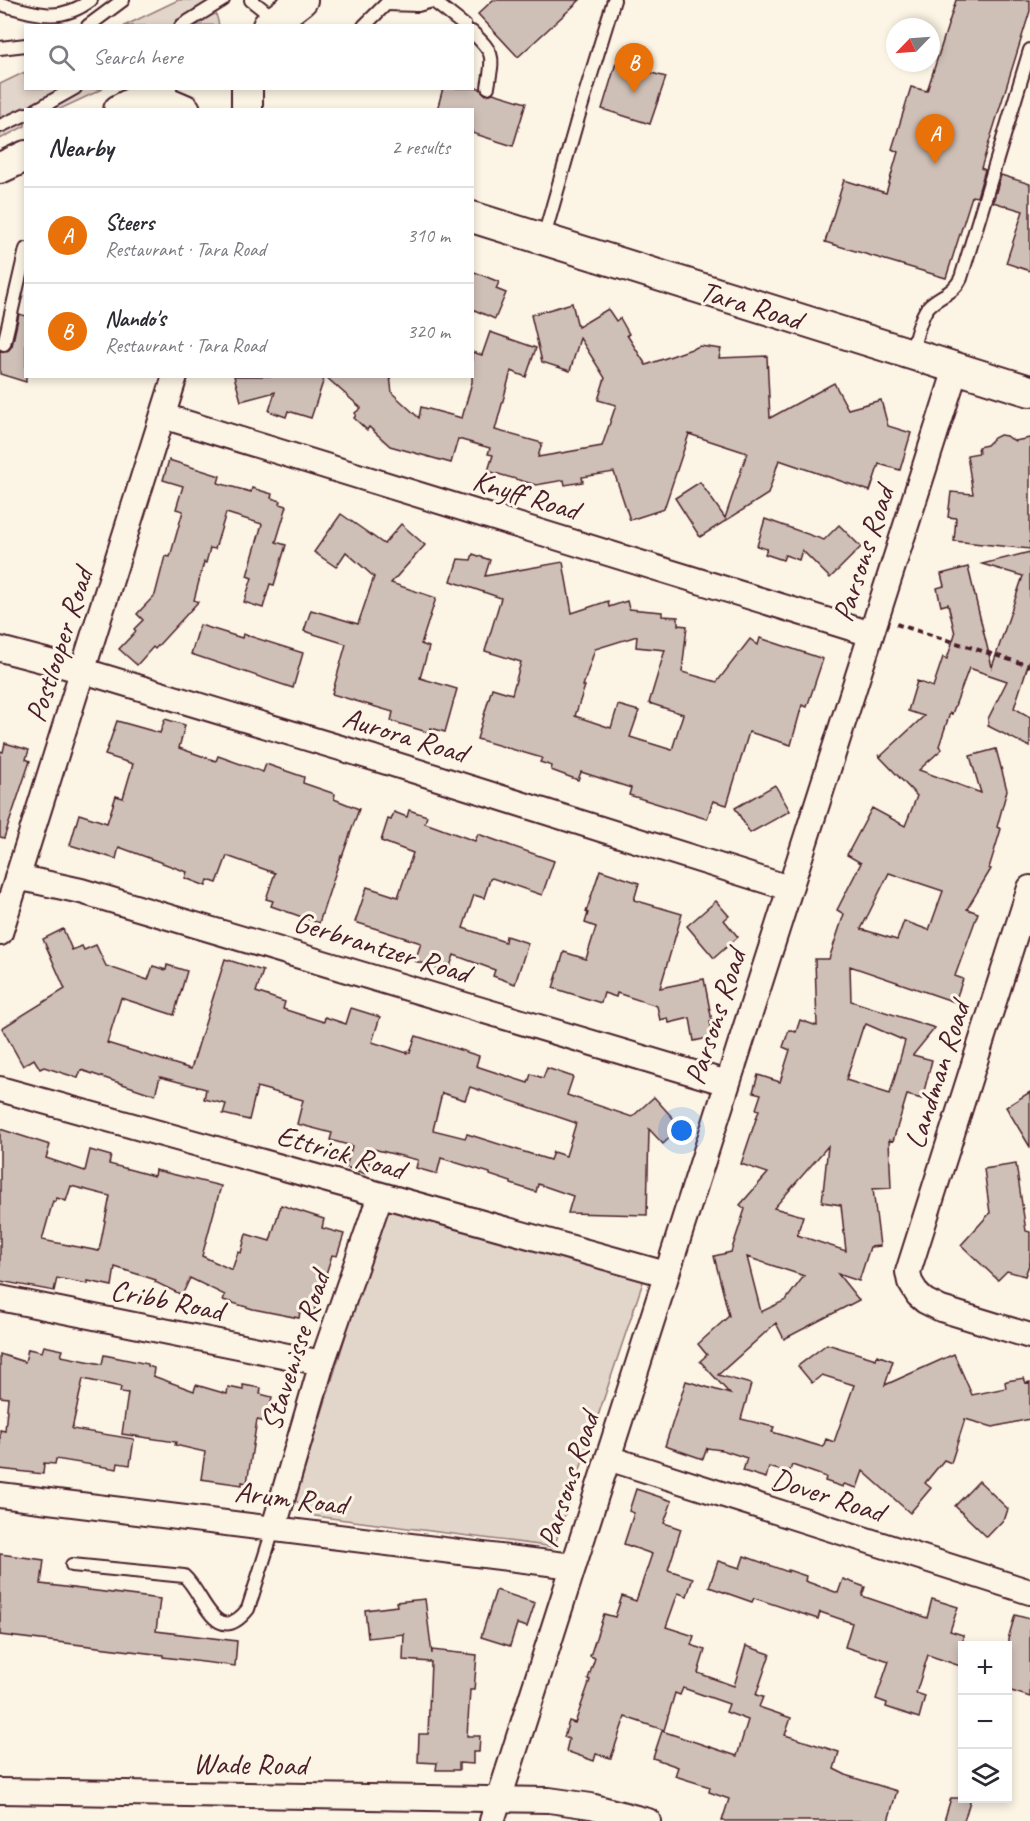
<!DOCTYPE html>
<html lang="en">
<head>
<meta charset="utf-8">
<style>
  :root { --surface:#fff; --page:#f2f2f3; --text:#2b2b33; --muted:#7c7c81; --line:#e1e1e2; --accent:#1f6fb2 }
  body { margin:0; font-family:Caveat,sans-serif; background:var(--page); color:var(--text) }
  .controls { position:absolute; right:18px; bottom:18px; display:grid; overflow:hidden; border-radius:0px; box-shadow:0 3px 9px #0003 }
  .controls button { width:54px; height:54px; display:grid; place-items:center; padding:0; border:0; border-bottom:2px solid var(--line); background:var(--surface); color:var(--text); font:30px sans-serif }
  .compass { position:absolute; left:886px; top:18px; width:54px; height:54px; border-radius:50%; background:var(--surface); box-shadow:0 3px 9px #0003; rotate:245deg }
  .you { position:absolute; left:682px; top:1131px; width:21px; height:21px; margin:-15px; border:4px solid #fff; border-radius:50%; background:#1a73e8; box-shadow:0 0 0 9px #1a73e833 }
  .badge { display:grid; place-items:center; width:39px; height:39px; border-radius:50%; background:var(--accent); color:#fff; font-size:20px; font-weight:700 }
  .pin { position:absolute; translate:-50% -50px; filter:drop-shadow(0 2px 3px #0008) }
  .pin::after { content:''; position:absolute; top:32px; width:21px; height:18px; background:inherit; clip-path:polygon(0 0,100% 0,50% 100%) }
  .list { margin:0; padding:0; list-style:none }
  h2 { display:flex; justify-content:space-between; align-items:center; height:78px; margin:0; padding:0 24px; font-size:26px }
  h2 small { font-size:20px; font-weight:400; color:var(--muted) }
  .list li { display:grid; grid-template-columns:39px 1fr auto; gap:18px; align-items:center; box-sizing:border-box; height:96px; padding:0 24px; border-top:2px solid var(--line) }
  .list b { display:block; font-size:22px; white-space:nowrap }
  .list p { margin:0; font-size:20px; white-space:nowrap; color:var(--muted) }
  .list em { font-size:20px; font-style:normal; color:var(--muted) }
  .icon { flex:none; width:33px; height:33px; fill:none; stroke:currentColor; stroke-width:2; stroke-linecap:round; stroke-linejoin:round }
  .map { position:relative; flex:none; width:1030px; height:1821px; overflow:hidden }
  .search { position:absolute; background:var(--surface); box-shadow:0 3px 9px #0003; left:24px; top:24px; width:450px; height:66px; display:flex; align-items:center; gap:15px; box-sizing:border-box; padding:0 21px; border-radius:0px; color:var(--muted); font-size:22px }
  .panel { position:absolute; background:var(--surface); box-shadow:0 3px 9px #0003; left:24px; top:108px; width:450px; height:270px; border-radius:0px }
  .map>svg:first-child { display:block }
  .green { fill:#e2d5ca; stroke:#967a7a; stroke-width:1.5 }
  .building { fill:#cfc0b7; stroke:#4a1f2b; stroke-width:1.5; fill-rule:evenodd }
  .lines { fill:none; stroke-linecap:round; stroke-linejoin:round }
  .service-casing { stroke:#4a1f2b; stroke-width:16 }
  .minor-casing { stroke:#4a1f2b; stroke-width:28 }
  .tertiary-casing { stroke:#4a1f2b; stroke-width:34 }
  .path { stroke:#4a1f2b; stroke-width:4; stroke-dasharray:6 4.5; stroke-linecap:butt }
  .service { stroke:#fcf5e5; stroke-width:12 }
  .minor { stroke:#fcf5e5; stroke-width:24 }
  .tertiary { stroke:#fcf5e5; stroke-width:30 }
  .labels { text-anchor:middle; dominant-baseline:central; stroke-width:6; stroke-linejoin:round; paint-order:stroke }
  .street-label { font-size:30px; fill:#4a1f2b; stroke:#fcf5e5 }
</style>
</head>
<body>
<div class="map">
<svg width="1030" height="1821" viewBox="0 0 1030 1821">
  <rect width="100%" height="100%" fill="#fcf5e5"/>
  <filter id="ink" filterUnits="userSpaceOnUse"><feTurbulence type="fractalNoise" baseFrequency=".0167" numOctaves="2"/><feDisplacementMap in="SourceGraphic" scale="12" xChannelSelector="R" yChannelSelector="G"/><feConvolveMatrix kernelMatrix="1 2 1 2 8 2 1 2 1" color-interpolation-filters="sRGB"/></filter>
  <g filter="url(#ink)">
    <g class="green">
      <polygon points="178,0 206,0 215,10 219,25 124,26"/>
      <polygon points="25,72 26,88 103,89 60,109 26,110 25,126 0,139 0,84"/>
      <polygon points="389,1208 644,1279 554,1547 315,1516 295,1500 383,1214"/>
    </g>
    <g class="building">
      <polygon points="493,0 580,0 518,57 478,14"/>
      <polygon points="956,0 1030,0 1030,11 981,168 985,170 977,197 972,196 946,278 825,242 844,180 886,193 898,152 892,149 911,87 927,91"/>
      <polygon points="616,63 666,77 650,124 602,109"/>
      <polygon points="443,88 479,88 486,95 493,93 526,103 513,146 472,133 472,110 437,110"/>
      <polygon points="1001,175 1030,184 1030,271 1006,263 1023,211 993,202"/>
      <polygon points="472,271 499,282 496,289 506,293 495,319 472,309"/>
      <polygon points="572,303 578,327 608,309 616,321 620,318 629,334 627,335 646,365 700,346 721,349 719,358 767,356 770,418 834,383 848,409 881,400 888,426 911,433 900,470 879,464 870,491 779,460 768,494 700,537 675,498 700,482 725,518 747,453 689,434 664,509 630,520 614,472 582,477 583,482 565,485 564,480 536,485 488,471 493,455 488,454 490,448 458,439 451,463 390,446 369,427 367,430 354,418 356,415 355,413 361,408 325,376 390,376 392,393 419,418 421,407 462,418 472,382 472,352 482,355 490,332 536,348 526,377 511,371 495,430 542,443 538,457 602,446 616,405 598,400 605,378 580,338 570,371 542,362 531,315"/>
      <polygon points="19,314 26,316 26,382 0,374 0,351 7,352 12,346"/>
      <polygon points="234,376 325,376 311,418 288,411 286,417 269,411 275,392 241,401"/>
      <polygon points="1000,435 1006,436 1015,441 1030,438 1030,549 954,541 956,518 948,517 951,492 973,494 967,455 979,453 978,447 987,445 994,438"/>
      <polygon points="169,460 220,476 218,483 251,492 252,488 272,494 271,498 281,501 280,504 287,506 276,542 286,545 274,585 270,584 263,608 244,602 252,578 247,576 262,524 226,513 215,549 210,548 206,563 204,562 194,600 198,602 155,649 153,647 137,665 119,649 136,631 134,629 143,620 137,614 155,595 165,556 170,557 183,511 176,509 183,486 163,480"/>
      <polygon points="341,514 384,544 401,524 425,545 391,583 436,598 421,644 429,647 420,678 457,689 445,732 431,728 430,733 391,721 393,712 332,694 346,644 304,631 311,610 358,624 374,577 346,552 336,567 314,552"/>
      <polygon points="765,519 824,540 839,525 861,547 830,578 802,550 799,560 785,555 783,560 765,554 767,549 757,546"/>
      <path d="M1030,552V659L1014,708L1030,717V747L988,726V719L1007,681L969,668L952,714L950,713L939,746L942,749L919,770L981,793L970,756L996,749L1007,790L997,827L1001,829L989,868L991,869L967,909L978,913L955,976L963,979L955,1002L850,966L851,1001L935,1028L913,1055L932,1060L922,1099L907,1095L893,1141L889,1140L891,1188L873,1189L880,1246L870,1247L859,1281L838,1274L859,1300L784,1339L776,1323L718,1375L751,1384L741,1419L774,1427L772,1432L823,1447L826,1439L834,1442L854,1385L822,1375L812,1383L798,1366L827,1344L876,1359L877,1355L893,1361L885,1385L954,1354L972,1395L1006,1388L1005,1382L1007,1381L1024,1378L1026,1383L1030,1382V1419L993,1427L965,1419L951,1463L944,1460L925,1483L931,1488L910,1513L863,1471L857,1488L844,1484L843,1487L825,1481L826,1477L792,1465L789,1473L769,1467L766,1478L743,1471L747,1458L722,1450L707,1448L703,1459L665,1446L686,1381L730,1394L700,1361L707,1355L698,1344L729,1316L714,1256L731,1252L745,1209L740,1205L768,1173L741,1164L759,1110L756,1109L761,1094L753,1092L758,1075L780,1082L790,1050L783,1047L789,1030L796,1032L800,1020L817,1026L815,959H829L844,914L837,910L861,863L847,855L872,808L905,826L917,796L878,755L881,756L924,716L908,711L917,681L933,687L943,657L947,659L955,634L948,604L941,606L937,588L944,586L941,574L968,567L992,667L1023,576L982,564ZM889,873L943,891L929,930L904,921L897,940L861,929ZM866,1024L905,1041L890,1094L846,1080L863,1027L864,1028ZM828,1146L822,1202L841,1205L846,1251L797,1235L803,1216L774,1208ZM747,1257L804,1276L786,1300L761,1312Z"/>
      <path d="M473,554L490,560L485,576L563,562L572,613L608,601L609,607L627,601L629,609L662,612V616L678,617V625L687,626L682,672L717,682L750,639L758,645L760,638L823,659L807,707L802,705L791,745L749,732L727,805L713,801L707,819L629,795L631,788L581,772L578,780L551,770L552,766L540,762L542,758L477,739L492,688L512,694L521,662L485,651L501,598L451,581L458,559L471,560ZM637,636L636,647L665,650L649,703L683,714L672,750L630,737L639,711L618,705L611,728L575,716L585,686H583L595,649Z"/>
      <polygon points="200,625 242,638 243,634 303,653 293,688 191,654"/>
      <polygon points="165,719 185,725 179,748 216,761 218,756 263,772 266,764 304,777 303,783 335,794 334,799 359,809 342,857 341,856 319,923 271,906 273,901 266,899 275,873 227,856 217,883 208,880 206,886 185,878 187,872 119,847 116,859 70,845 79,814 107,823 116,796 123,798 133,764 105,755 117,721 160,733"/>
      <polygon points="5,743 29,750 26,759 30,761 4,838 0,837 0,751 3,752"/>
      <polygon points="775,785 790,811 750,833 735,808"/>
      <polygon points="409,810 427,816 425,823 475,841 478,834 554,861 542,895 492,878 490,879 484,898 474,895 463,928 505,942 506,936 528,943 515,984 493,976 495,970 454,955 448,972 415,961 421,943 355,922 367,887 398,897 413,853 381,841 388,819 391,820 394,812 407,817"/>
      <polygon points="600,870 639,883 634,900 682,914 660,988 704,979 712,1021 710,1021 713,1037 694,1041 690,1018 669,1023 668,1018 660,1020 657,1006 617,993 616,997 604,993 601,1003 553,988 564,952 586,959 596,927 585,923 588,913 586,912"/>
      <polygon points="716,901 729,916 724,920 738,937 714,958 687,926"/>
      <path d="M63,929L72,950L82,946L84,950L96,945L106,966L148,980L153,966L166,970L167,965L187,971L174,1015L121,998L107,1043L191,1069L225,959L263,971L256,992L285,1002L283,1009L324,1022L325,1017L346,1024L351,1008L380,1017L372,1042L407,1053V1051L410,1052L416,1036L479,1056L476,1066L528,1083L531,1074L543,1078L547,1068L573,1077L567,1095L632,1117L654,1097L681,1127L663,1144L649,1129L647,1215L568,1213L573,1196L538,1184L536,1192L511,1184V1182L490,1175V1173L441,1158L437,1174L416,1168L418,1160L373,1149L366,1174L346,1167L352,1146L330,1140L332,1133L297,1124L303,1100L257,1087L249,1120L223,1114L226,1104L204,1099L206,1089L160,1077L155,1095L81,1070L78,1078L44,1067L40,1069L34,1059L23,1066L2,1028L65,989L43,939ZM470,1087L576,1123L566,1156L553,1152L550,1160L467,1134L465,1138L433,1130L442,1093L465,1100Z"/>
      <polygon points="1030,1092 1030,1147 1006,1107"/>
      <path d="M0,1129L50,1145L46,1158L85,1171L90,1150L111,1156L109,1164L154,1176L155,1170L221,1186L202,1256L232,1270L238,1252L241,1253L246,1234L270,1241L281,1205L324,1219L322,1228L344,1234L337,1256L332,1255L313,1315L300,1311L299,1318L253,1309L223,1300L225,1295L190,1278L182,1295L155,1282L156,1280L115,1267L112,1286L88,1281V1284L57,1278L54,1291L0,1281ZM71,1186L110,1196L99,1251L42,1240L53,1201L55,1202L57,1198L66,1201Z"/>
      <polygon points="1016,1164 1026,1231 1030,1232 1030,1262 1025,1276 1007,1271 998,1280 961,1245 990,1213 984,1169"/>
      <polygon points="44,1346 63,1350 61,1356 102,1364 104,1355 148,1364 148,1366 154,1368 153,1376 194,1391 196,1385 227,1394 228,1387 243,1390 243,1385 261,1388 260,1394 272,1397 267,1422 257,1420 247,1483 242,1482 242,1485 201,1479 205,1452 175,1445 176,1442 122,1434 128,1393 120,1392 121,1387 83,1379 72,1429 134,1439 130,1465 118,1463 117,1469 56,1459 55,1464 44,1463 43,1474 0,1469 0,1430 5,1431 8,1398 0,1397 0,1354 25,1362 28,1349 42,1352"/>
      <polygon points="979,1481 1008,1509 1005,1518 987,1537 955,1506"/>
      <polygon points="636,1489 672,1501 664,1523 681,1529 668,1570 693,1578 687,1596 678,1593 666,1627 694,1636 691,1645 705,1650 698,1673 734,1686 746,1646 770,1654 756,1695 763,1697 759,1707 791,1718 785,1735 839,1752 834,1769 848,1776 897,1791 888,1821 722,1821 729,1799 709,1792 710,1787 675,1776 678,1767 653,1758 662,1731 737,1756 748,1720 726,1712 729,1704 683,1688 680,1695 675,1693 664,1730 625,1717 611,1758 596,1754 594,1761 566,1751 569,1739 564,1737 569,1721 575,1723 590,1680 588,1679 595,1658 590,1656 604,1614 615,1617 622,1596 636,1601 652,1554 624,1544 634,1513 629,1511"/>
      <polygon points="0,1554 44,1560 41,1584 160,1599 156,1631 237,1641 235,1666 163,1657 163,1655 0,1635"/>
      <polygon points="744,1556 788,1572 788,1570 806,1576 805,1581 838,1593 843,1579 865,1587 862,1596 927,1618 932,1599 958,1607 950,1631 963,1635 963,1667 928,1655 916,1693 925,1696 919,1718 886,1707 887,1703 876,1699 889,1661 845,1647 852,1623 820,1612 818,1619 754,1598 752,1602 709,1587 718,1561 740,1568"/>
      <polygon points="496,1590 535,1603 527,1627 517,1624 510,1646 481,1637"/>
      <polygon points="425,1599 432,1654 432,1650 477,1655 474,1690 470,1690 467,1736 480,1736 479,1752 473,1752 473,1764 459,1763 459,1770 436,1770 437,1763 418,1762 419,1734 428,1734 431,1662 403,1660 404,1634 368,1638 365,1610 397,1606 396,1602"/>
      <polygon points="1015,1615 1030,1619 1030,1697 1008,1690 1008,1639"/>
      <polygon points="951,1798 971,1798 964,1821 944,1821"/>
    </g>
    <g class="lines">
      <defs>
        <g id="service">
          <polyline points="251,0 275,19"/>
          <polyline points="432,0 465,26"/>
          <path d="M0,4C35,13 59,24 91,0"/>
          <polyline points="386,4 418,5 436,0"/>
          <polyline points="88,26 123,0"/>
          <polyline points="181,26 223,0"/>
          <polyline points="364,26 390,0"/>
          <path d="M472,32C496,55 493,56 488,87"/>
          <polyline points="0,48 26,45"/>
          <polyline points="36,110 75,88"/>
          <polyline points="0,126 26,114"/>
          <polyline points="543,240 579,114 614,0"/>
          <polyline points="4,344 26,249"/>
          <path d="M911,354C915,342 920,314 930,305C941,295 954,293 961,278L1030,50"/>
          <path d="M72,1565L184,1576C204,1593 215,1650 248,1609L274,1527"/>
        </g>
        <g id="minor">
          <polyline points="163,416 871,634"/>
          <polyline points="0,649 84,671 387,762 789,888"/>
          <polyline points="17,877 81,891 727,1083"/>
          <polyline points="1030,888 908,1272 910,1282 918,1295 925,1301 941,1309 1030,1336"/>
          <polyline points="0,933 175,376"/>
          <polyline points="0,1089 666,1274"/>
          <polyline points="0,1298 322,1363"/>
          <polyline points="608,1458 1030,1592"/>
          <polyline points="0,1495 573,1566"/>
          <polyline points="274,1527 322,1363 380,1196"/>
          <polyline points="0,1791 549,1800 591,1806 648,1821"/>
          <polyline points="492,1821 956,369"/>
        </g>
        <g id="tertiary">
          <polyline points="268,26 302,0"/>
          <polyline points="150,95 185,110"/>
          <polyline points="119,110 161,88"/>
          <polyline points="247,110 247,88"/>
          <polyline points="0,168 26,156"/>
          <polyline points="472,217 1030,391"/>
        </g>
      </defs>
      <use href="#service" class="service-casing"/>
      <use href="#minor" class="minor-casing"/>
      <use href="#tertiary" class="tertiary-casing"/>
      <polyline class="path" points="896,624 1030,666"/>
      <use href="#service" class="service"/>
      <use href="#minor" class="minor"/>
      <use href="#tertiary" class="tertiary"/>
    </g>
  </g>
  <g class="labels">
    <g class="street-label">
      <text transform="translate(751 305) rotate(17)">Tara Road</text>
      <text transform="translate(526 495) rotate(17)">Knyff Road</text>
      <text transform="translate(863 554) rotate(-72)">Parsons Road</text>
      <text transform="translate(59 645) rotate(-72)">Postlooper Road</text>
      <text transform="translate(405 735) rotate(17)">Aurora Road</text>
      <text transform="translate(382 947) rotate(17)">Gerbrantzer Road</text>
      <text transform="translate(715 1017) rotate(-72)">Parsons Road</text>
      <text transform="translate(937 1075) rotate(-72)">Landman Road</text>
      <text transform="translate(341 1152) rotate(16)">Ettrick Road</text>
      <text transform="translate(167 1300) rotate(11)">Cribb Road</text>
      <text transform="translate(295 1351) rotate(-72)">Stavenisse Road</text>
      <text transform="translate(568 1480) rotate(-72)">Parsons Road</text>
      <text transform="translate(828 1495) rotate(18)">Dover Road</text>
      <text transform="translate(291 1498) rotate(7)">Arum Road</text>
      <text transform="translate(250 1764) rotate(1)">Wade Road</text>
    </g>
  </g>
</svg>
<div class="controls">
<button>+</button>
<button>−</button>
<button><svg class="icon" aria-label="layers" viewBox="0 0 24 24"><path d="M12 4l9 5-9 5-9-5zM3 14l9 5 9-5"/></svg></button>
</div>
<svg class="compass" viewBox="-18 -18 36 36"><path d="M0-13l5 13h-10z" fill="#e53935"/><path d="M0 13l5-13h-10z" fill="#7c7c81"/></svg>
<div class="you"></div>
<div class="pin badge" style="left:935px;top:164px;background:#e8710a">A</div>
<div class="pin badge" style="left:634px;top:93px;background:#e8710a">B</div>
<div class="search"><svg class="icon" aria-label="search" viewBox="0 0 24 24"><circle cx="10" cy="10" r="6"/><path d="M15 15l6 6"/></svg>Search here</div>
<section class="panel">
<h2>Nearby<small>2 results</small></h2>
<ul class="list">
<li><span class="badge" style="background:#e8710a">A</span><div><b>Steers</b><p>Restaurant · Tara Road</p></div><em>310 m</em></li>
<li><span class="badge" style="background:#e8710a">B</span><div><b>Nando's</b><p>Restaurant · Tara Road</p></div><em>320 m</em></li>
</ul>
</section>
</div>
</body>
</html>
